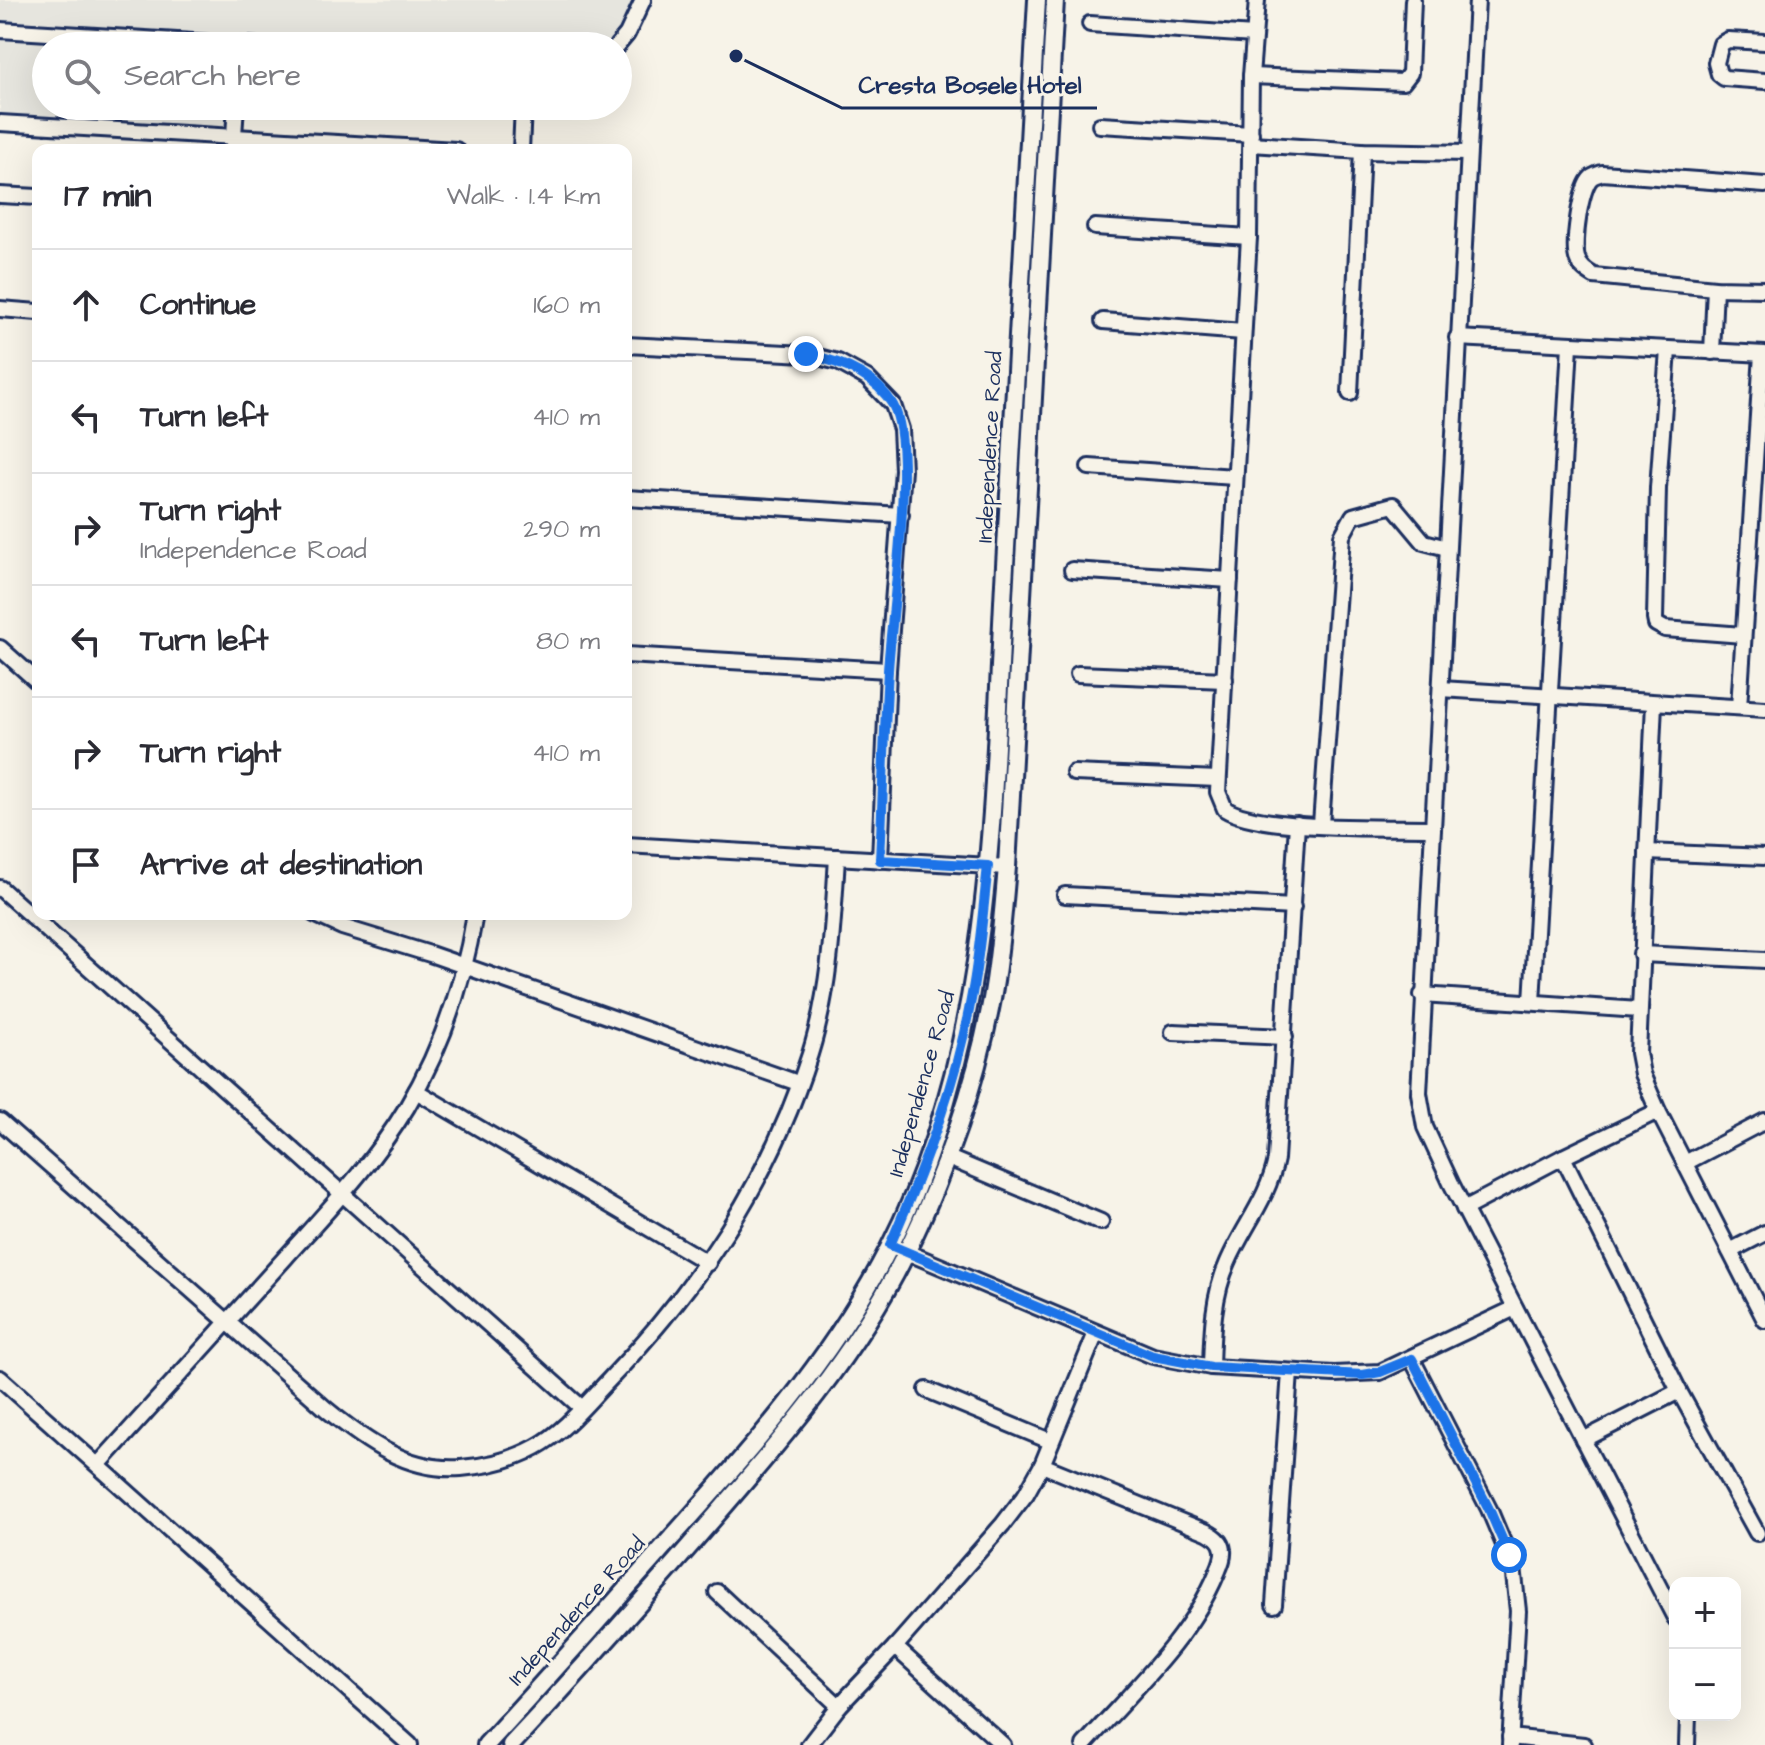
<!DOCTYPE html>
<html lang="en">
<head>
<meta charset="utf-8">
<style>
  :root { --surface:#fff; --page:#f7f7f7; --text:#2b2b33; --muted:#7c7c81; --line:#e1e1e2 }
  body { margin:0; font-family:"Architects Daughter",sans-serif; background:var(--page); color:var(--text) }
  .controls { position:absolute; right:24px; bottom:24px; display:grid; overflow:hidden; border-radius:16px; box-shadow:0 8px 32px #0002 }
  .controls button { width:72px; height:72px; display:grid; place-items:center; padding:0; border:0; border-bottom:2px solid var(--line); background:var(--surface); color:var(--text); font:40px sans-serif }
  .stop { position:absolute; width:24px; height:24px; margin:-18px; border:6px solid #1a73e8; border-radius:50%; background:#fff }
  .stop.end { background:#1a73e8; border-color:#fff; box-shadow:0 2px 8px #0008 }
  .list { margin:0; padding:0; list-style:none }
  h2 { display:flex; justify-content:space-between; align-items:center; height:104px; margin:0; padding:0 32px; font-size:34px }
  h2 small { font-size:26px; font-weight:400; color:var(--muted) }
  .list li { display:grid; grid-template-columns:52px 1fr auto; gap:24px; align-items:center; box-sizing:border-box; height:112px; padding:0 32px; border-top:2px solid var(--line) }
  .list b { display:block; font-size:30px; white-space:nowrap }
  .list p { margin:0; font-size:26px; white-space:nowrap; color:var(--muted) }
  .list em { font-size:26px; font-style:normal; color:var(--muted) }
  .icon { flex:none; width:44px; height:44px; fill:none; stroke:currentColor; stroke-width:2; stroke-linecap:round; stroke-linejoin:round }
  .map { position:relative; flex:none; width:1765px; height:1745px; overflow:hidden }
  .search { position:absolute; background:var(--surface); box-shadow:0 8px 32px #0002; left:32px; top:32px; width:600px; height:88px; display:flex; align-items:center; gap:20px; box-sizing:border-box; padding:0 28px; border-radius:44px; color:var(--muted); font-size:30px }
  .panel { position:absolute; background:var(--surface); box-shadow:0 8px 32px #0002; left:32px; top:144px; width:600px; height:776px; border-radius:16px }
  .map>svg:first-child { display:block }
  .built { fill:#e6e5de }
  .lines { fill:none; stroke-linecap:round; stroke-linejoin:round }
  .minor-casing { stroke:#1b2f5e; stroke-width:20 }
  .major-casing { stroke:#1b2f5e; stroke-width:22 }
  .minor { stroke:#f7f3e8; stroke-width:14 }
  .major { stroke:#f7f3e8; stroke-width:16 }
  .route { stroke:#1a73e8; stroke-width:10 }
  .labels { text-anchor:middle; dominant-baseline:central; stroke-width:6; stroke-linejoin:round; paint-order:stroke }
  .street-label { font-size:22px; fill:#1b2f5e; stroke:#f7f3e8 }
  .leader { fill:none; stroke:#1b2f5e; stroke-width:3 }
  .callout-dot { fill:#1b2f5e; stroke:#f7f3e8; stroke-width:3 }
  .callout-label { font-size:24px; text-anchor:middle; font-weight:bold; fill:#1b2f5e; stroke:#f7f3e8; stroke-width:6; stroke-linejoin:round; paint-order:stroke }
</style>
</head>
<body>
<div class="map">
<svg width="1765" height="1745" viewBox="0 0 1765 1745">
  <rect width="100%" height="100%" fill="#f7f3e8"/>
  <filter id="ink" filterUnits="userSpaceOnUse"><feTurbulence type="fractalNoise" baseFrequency=".0125" numOctaves="2"/><feDisplacementMap in="SourceGraphic" scale="16" xChannelSelector="R" yChannelSelector="G"/><feConvolveMatrix kernelMatrix="1 2 1 2 8 2 1 2 1" color-interpolation-filters="sRGB"/></filter>
  <g filter="url(#ink)">
    <polygon class="built" points="0,0 646,0 615,46 46,46 46,106 236,106 234,135 0,123"/>
    <g class="lines">
      <defs>
        <g id="minor">
          <path d="M1257,0L1251,76L1249,237L1218,792L1225,809C1260,831 1386,827 1433,828"/>
          <polyline points="1477,0 1419,1093 1425,1127 1451,1183 1675,1618"/>
          <polyline points="1090,24 1254,35"/>
          <polyline points="0,30 258,46"/>
          <polyline points="1765,42 1728,40 1721,44 1716,63 1719,74 1724,78 1765,81"/>
          <polyline points="617,46 627,34 643,0"/>
          <polyline points="1251,76 1403,82 1410,73 1413,0"/>
          <polyline points="0,123 456,150"/>
          <polyline points="1100,125 1251,134"/>
          <polyline points="1251,144 1362,151 1467,153"/>
          <polyline points="233,150 236,106"/>
          <polyline points="521,150 523,106"/>
          <path d="M1765,185L1602,173C1599,174 1593,176 1591,178C1580,188 1573,244 1577,258C1580,267 1586,271 1594,276L1715,288L1765,289"/>
          <polyline points="0,195 38,197"/>
          <polyline points="1095,227 1249,237"/>
          <polyline points="0,309 38,312"/>
          <polyline points="1103,321 1243,332"/>
          <polyline points="1457,338 1765,354"/>
          <polyline points="626,345 806,354 838,362 867,378 893,405 901,429 903,470 888,670 880,860"/>
          <polyline points="1668,350 1658,488 1655,619 1656,624 1665,629 1743,635"/>
          <polyline points="1712,352 1715,288"/>
          <polyline points="1350,393 1362,151"/>
          <polyline points="1089,467 1235,477"/>
          <polyline points="626,498 901,515"/>
          <polyline points="1072,570 1230,580"/>
          <polyline points="0,648 38,682"/>
          <polyline points="626,655 888,670"/>
          <polyline points="1078,674 1225,680"/>
          <polyline points="1441,689 1765,709"/>
          <polyline points="1654,703 1638,1053 1642,1074 1658,1111 1765,1320"/>
          <polyline points="1739,707 1762,354"/>
          <polyline points="1074,773 1218,779"/>
          <polyline points="1321,824 1342,536 1353,516 1393,505 1424,542 1447,548"/>
          <polyline points="626,845 1007,867"/>
          <polyline points="1647,852 1765,857"/>
          <polyline points="0,888 582,1408"/>
          <polyline points="1065,895 1293,907"/>
          <polyline points="314,914 342,927 430,954 798,1083"/>
          <polyline points="1641,954 1765,960"/>
          <polyline points="1422,995 1639,1010"/>
          <polyline points="1532,1002 1570,345"/>
          <polyline points="1173,1032 1285,1037"/>
          <polyline points="416,1091 708,1263"/>
          <path d="M0,1121L326,1409C365,1441 408,1472 461,1468C487,1466 514,1459 536,1447C564,1432 586,1404 608,1381C699,1286 770,1181 810,1054C830,990 833,924 837,857"/>
          <polyline points="946,1157 1101,1222"/>
          <polyline points="1563,1157 1679,1391 1757,1533"/>
          <polyline points="1685,1163 1765,1121"/>
          <polyline points="1464,1209 1563,1157 1658,1111"/>
          <polyline points="897,1248 1153,1356 1211,1367 1334,1374 1380,1372 1515,1308"/>
          <polyline points="1730,1251 1765,1233"/>
          <polyline points="1412,1359 1489,1509 1513,1566 1518,1611 1510,1745"/>
          <path d="M1211,1367C1212,1331 1213,1295 1228,1262C1243,1227 1269,1197 1276,1159L1297,824"/>
          <polyline points="0,1378 410,1745"/>
          <polyline points="927,1390 1050,1441"/>
          <polyline points="1583,1440 1679,1391"/>
          <path d="M98,1465C161,1396 223,1327 285,1258C328,1210 374,1162 407,1107C442,1048 464,981 475,914"/>
          <path d="M1042,1465L1207,1532C1214,1536 1222,1540 1223,1550C1224,1558 1220,1566 1217,1573C1189,1640 1132,1691 1084,1745"/>
          <polyline points="717,1592 839,1706"/>
          <polyline points="1274,1605 1290,1372"/>
          <polyline points="895,1647 1003,1745"/>
          <polyline points="1510,1737 1584,1745"/>
          <polyline points="809,1745 839,1706 895,1647 1003,1524 1026,1494 1042,1465 1096,1333"/>
          <polyline points="1687,1745 1688,1715"/>
        </g>
        <g id="major">
          <path d="M486,1745C547,1679 606,1612 665,1545C749,1452 832,1360 889,1248C994,1042 992,808 1004,583C1015,389 1026,194 1037,0"/>
          <path d="M511,1745C573,1679 633,1611 693,1542C772,1451 854,1360 907,1251C945,1172 976,1085 992,999C1000,956 1003,911 1007,867L1055,0"/>
        </g>
      </defs>
      <use href="#minor" class="minor-casing"/>
      <use href="#major" class="major-casing"/>
      <use href="#minor" class="minor"/>
      <use href="#major" class="major"/>
    </g>
  </g>
  <g class="lines" filter="url(#ink)">
    <path class="route" d="M806,354C839,361 875,374 893,405C917,448 891,615 888,671C884,734 883,797 880,860L988,866C983,909 980,952 972,994C957,1081 925,1165 890,1245L1153,1356L1211,1367L1363,1375L1380,1372L1412,1359L1489,1509L1509,1555"/>
  </g>
  <g class="labels">
    <g class="street-label">
      <text transform="translate(990 447) rotate(-87)">Independence Road</text>
      <text transform="translate(922 1084) rotate(-74)">Independence Road</text>
      <text transform="translate(577 1611) rotate(-48)">Independence Road</text>
    </g>
  </g>
  <path class="leader" d="M736 56L842 108H1097"/>
  <circle class="callout-dot" cx="736" cy="56" r="8"/>
  <g class="callout-label">
    <text x="970" y="93">Cresta Bosele Hotel</text>
  </g>
</svg>
<div class="controls">
<button>+</button>
<button>−</button>
</div>
<div class="stop" style="left:1509px;top:1555px"></div>
<div class="stop end" style="left:806px;top:354px"></div>
<div class="search"><svg class="icon" aria-label="search" viewBox="0 0 24 24"><circle cx="10" cy="10" r="6"/><path d="M15 15l6 6"/></svg>Search here</div>
<section class="panel">
<h2>17 min<small>Walk · 1.4 km</small></h2>
<ul class="list">
<li><svg class="icon" aria-label="ahead" viewBox="0 0 24 24"><path d="M12 20V5M6 11l6-6 6 6"/></svg><div><b>Continue</b></div><em>160 m</em></li>
<li><svg class="icon" aria-label="left" viewBox="0 0 24 24"><path d="M17 20v-9H6M10 6l-5 5 5 5"/></svg><div><b>Turn left</b></div><em>410 m</em></li>
<li><svg class="icon" aria-label="right" viewBox="0 0 24 24"><path d="M7 20v-9h11M14 6l5 5-5 5"/></svg><div><b>Turn right</b><p>Independence Road</p></div><em>290 m</em></li>
<li><svg class="icon" aria-label="left" viewBox="0 0 24 24"><path d="M17 20v-9H6M10 6l-5 5 5 5"/></svg><div><b>Turn left</b></div><em>80 m</em></li>
<li><svg class="icon" aria-label="right" viewBox="0 0 24 24"><path d="M7 20v-9h11M14 6l5 5-5 5"/></svg><div><b>Turn right</b></div><em>410 m</em></li>
<li><svg class="icon" aria-label="arrive" viewBox="0 0 24 24"><path d="M6 21V4h12l-3 4 3 4H6"/></svg><div><b>Arrive at destination</b></div></li>
</ul>
</section>
</div>
</body>
</html>
